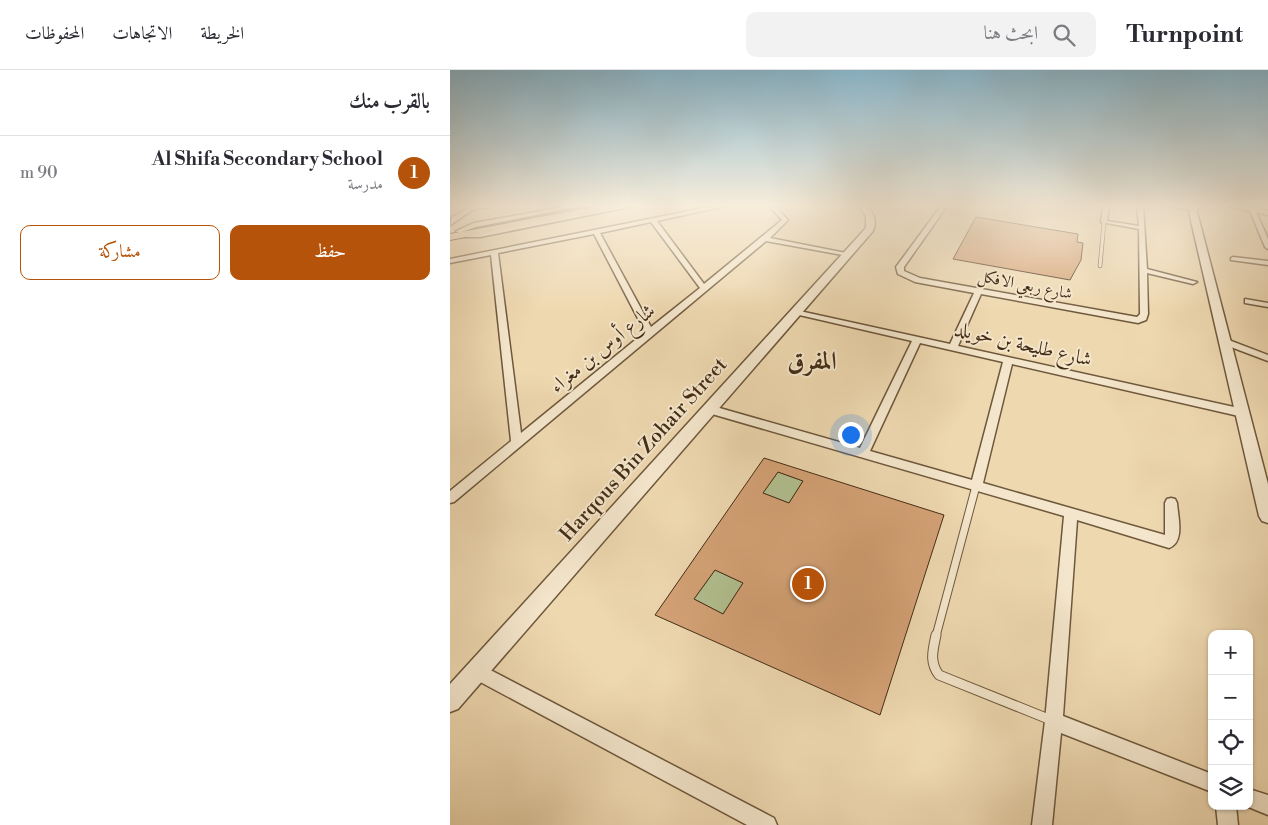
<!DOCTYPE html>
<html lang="ar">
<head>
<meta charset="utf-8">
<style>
  :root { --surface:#fff; --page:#f2f2f3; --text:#2b2b33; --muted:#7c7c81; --line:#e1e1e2; --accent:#b45309 }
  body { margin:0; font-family:"Libre Bodoni",Amiri,serif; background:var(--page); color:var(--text); direction:rtl }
  .controls { position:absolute; right:15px; bottom:15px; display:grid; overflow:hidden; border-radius:10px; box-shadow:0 1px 4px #0004 }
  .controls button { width:45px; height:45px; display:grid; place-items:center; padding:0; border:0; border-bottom:1px solid var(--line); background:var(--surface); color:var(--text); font:25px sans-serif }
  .you { position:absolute; left:400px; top:364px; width:18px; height:18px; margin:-12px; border:4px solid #fff; border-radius:50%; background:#1a73e8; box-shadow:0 0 0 8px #1a73e833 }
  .badge { display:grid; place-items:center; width:32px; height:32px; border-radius:50%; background:var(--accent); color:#fff; font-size:16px; font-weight:700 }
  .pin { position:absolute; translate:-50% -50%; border:2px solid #fff; box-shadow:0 1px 5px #0006 }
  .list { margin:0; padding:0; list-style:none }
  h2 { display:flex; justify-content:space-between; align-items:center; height:65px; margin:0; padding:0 20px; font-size:21px }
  h2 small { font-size:16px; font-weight:400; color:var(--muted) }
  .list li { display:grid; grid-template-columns:32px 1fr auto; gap:15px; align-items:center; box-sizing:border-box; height:75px; padding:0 20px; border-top:1px solid var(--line) }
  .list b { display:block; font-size:19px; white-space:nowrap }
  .list p { margin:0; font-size:16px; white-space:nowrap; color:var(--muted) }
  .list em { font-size:16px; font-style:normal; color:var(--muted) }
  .actions { display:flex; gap:10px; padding:15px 20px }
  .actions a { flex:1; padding:11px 0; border:1px solid var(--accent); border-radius:10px; text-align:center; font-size:18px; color:var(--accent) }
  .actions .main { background:var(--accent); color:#fff }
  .icon { flex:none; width:28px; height:28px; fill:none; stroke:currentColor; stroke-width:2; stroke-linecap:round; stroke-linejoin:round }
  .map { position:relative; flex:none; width:818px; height:755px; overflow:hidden; direction:ltr }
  header { display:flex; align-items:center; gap:30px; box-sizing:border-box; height:70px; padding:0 25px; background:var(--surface); border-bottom:1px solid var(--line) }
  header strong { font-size:24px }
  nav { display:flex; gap:28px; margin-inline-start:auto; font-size:18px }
  .search { width:350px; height:45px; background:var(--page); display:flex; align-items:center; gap:12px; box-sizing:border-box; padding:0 18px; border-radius:10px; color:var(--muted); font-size:19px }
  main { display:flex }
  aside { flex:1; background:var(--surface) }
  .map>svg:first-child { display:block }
  .green { fill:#b2c090; stroke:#7b7653 }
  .building { fill:#d4a276; stroke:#442d16; fill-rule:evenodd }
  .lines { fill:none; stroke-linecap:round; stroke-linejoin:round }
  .service-far2-casing { stroke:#6e583c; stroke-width:4.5 }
  .service-far1-casing { stroke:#6e583c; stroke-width:9 }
  .service-casing { stroke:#6e583c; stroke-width:11 }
  .minor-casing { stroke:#6e583c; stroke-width:3 }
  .tertiary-casing { stroke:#6e583c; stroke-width:3 }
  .primary-casing { stroke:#442d16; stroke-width:2 }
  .service-far2 { stroke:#f4e6cc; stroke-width:3 }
  .service-far1 { stroke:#f4e6cc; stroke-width:7 }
  .service { stroke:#f4e6cc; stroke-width:9 }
  .minor { fill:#f4e6cc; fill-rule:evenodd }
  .tertiary { fill:#f4e6cc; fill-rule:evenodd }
  .primary { fill:#eed8b0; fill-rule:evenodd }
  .labels { text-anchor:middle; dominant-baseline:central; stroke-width:4; stroke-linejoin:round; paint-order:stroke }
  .far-street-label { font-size:16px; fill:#442d16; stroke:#f4e6cc }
  .street-label { font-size:20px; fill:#442d16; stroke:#f4e6cc }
  .district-label { font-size:25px; font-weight:bold; fill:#442d16; stroke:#f4e6cc }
</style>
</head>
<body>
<header>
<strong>Turnpoint</strong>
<div class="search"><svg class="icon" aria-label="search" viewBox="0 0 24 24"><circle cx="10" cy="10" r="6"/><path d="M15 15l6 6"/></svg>ابحث هنا</div>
<nav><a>الخريطة</a><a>الاتجاهات</a><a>المحفوظات</a></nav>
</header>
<main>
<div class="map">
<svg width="818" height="755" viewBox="0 0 818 755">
  <rect width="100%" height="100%" fill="#eed8b0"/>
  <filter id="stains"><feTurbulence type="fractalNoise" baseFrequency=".004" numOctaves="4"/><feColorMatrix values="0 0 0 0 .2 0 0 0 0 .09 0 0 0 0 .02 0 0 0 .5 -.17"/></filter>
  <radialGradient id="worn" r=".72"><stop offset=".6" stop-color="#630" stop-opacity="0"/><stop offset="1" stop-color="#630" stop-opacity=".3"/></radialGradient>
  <g class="green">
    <polygon points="328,402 353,411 339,433 313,423"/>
    <polygon points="265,500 293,513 273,544 244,529"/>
  </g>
  <g class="building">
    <polygon points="526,147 628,164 627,172 633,173 631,190 620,210 503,189"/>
    <path d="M314,388L494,445L430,645L205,545ZM328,402L353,411L339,433L313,423ZM265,500L293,513L273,544L244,529Z"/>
  </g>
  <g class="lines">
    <defs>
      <polyline id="service-far2" points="650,196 654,152"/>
      <polyline id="service-far1" points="486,566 526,416"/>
      <path id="service" d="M486,565C483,580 479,592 489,605L601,650"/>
      <g id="minor">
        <path d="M17,136H44C39,139 33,137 28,138C18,141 9,150 0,155L2,147L20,138Z"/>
        <polygon points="119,136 131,136 26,157 9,163 6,161 24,153"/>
        <polygon points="172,136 184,136 30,167 12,167 9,165 12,163 30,163"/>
        <path d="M264,136H275L207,151L254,214L332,150L319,136H325L338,150L320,168L401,184L398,186L316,171L4,432L0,433V421L61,371L41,185L0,193V189ZM201,152L250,218L201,257L150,163ZM144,164L195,262L71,363L48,183Z"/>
        <path d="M491,136H497L454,197V201L470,208L687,247L690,244L689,159L651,152L653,136H659L657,151L689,156L687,136H693L697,199L747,212L743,214L697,203L698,244L696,250L688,253L531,224L508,276L793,339L798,343L793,347L562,294L533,413L715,465V433L717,429L721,428L725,429L727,433C728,447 735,472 719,478L627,450L613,646L762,704V722L611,663L602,755H582L595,651L614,446L255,342L254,339L259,335L410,378L462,271L345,244L341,242L345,240L500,274L524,223L465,212L448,204L446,197ZM470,273L553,292L522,410L420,381Z"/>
        <polygon points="719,136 734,136 747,139 744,141"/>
        <polygon points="780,136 802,137 818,141 818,145 806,142 818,169 818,179 815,177 800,141"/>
        <polygon points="783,187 818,191 818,195 781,190 781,188"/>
        <polygon points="795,229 818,233 818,237 795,233"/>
        <polygon points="776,269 818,285 818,291 773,274 772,272"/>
        <polygon points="27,593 324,748 327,755 297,755 21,607 19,601 21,595"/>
        <polygon points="799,719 818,725 818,745 796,736 799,736"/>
        <polygon points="766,736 786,736 788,755 768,755"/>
      </g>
      <g id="tertiary">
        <path d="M409,136H417C424,144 427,151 423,161L8,639L0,642V614L416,158V146Z"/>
        <polygon points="741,136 749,136 747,142 818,414 818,453 812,451 809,446 739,142"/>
      </g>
      <polygon id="primary" points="148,136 168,136 163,139 0,170 0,164"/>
    </defs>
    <use href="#service-far2" class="service-far2-casing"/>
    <use href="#service-far1" class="service-far1-casing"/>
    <use href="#service" class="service-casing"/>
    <use href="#minor" class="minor-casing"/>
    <use href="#tertiary" class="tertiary-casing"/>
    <use href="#primary" class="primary-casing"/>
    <use href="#service-far2" class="service-far2"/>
    <use href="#service-far1" class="service-far1"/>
    <use href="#service" class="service"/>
    <use href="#minor" class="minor"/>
    <use href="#tertiary" class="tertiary"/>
    <use href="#primary" class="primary"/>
  </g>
  <linearGradient id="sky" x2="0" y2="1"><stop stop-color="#89b7cd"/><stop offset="0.56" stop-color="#f7eddb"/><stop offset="1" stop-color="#f7eddb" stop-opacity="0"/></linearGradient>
  <rect width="818" height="242" fill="url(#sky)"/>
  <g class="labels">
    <g class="far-street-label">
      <text transform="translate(575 215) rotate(11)">شارع ربعي الافكل</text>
    </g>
    <g class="street-label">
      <text transform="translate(573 275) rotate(13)">شارع طليحة بن خويلد</text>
      <text transform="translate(153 279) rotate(-39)">شارع أوس بن مغراء</text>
      <text transform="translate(194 380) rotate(-48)">Harqous Bin Zohair Street</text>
    </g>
    <g class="district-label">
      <text x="362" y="291">المفرق</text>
    </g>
  </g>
  <rect width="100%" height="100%" filter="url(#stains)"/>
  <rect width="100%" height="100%" fill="url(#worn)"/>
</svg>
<div class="controls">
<button>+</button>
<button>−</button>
<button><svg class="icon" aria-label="locate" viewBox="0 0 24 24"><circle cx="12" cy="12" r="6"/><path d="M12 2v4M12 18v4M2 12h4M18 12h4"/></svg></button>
<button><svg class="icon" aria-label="layers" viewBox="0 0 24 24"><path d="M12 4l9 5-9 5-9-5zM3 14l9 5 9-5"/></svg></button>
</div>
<div class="you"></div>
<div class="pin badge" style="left:358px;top:514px">1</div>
</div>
<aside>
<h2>بالقرب منك<small></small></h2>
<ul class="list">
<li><span class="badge">1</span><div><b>Al Shifa Secondary School</b><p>مدرسة</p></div><em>90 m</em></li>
</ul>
<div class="actions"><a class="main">حفظ</a><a>مشاركة</a></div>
</aside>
</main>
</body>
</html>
